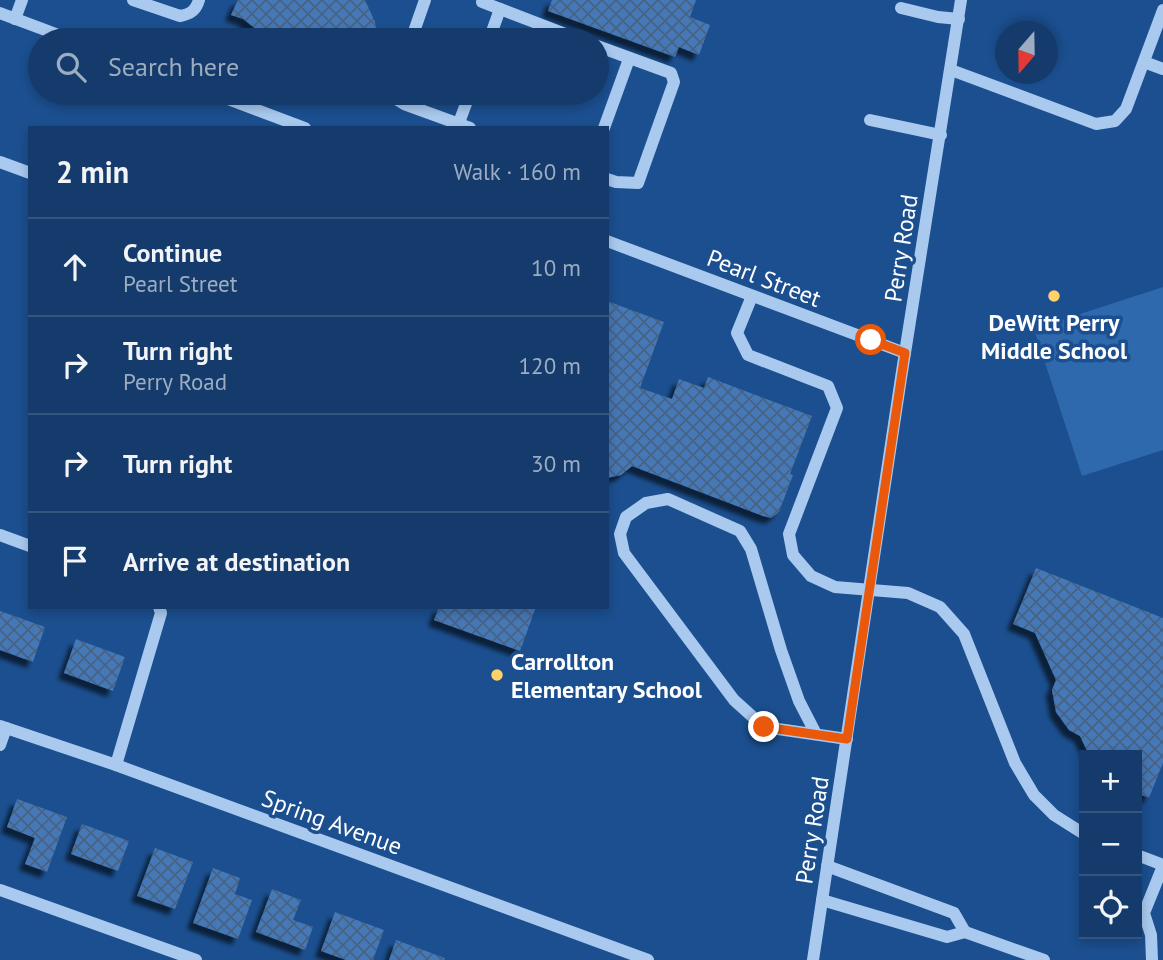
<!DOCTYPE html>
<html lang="en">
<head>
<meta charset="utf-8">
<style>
  :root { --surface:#143b6b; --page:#1d4271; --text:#f1f3f6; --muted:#9dadc1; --line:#33557e }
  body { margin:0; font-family:"PT Sans",sans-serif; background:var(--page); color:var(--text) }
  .controls { position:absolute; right:21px; bottom:21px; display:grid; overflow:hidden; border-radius:0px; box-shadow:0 4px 10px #0003 }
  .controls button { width:63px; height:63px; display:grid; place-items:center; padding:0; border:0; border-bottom:2px solid var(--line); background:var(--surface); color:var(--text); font:35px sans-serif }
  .compass { position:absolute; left:995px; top:21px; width:63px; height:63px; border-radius:50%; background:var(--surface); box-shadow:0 4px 10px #0003; rotate:200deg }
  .stop { position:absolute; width:21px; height:21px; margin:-16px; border:5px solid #ea580c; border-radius:50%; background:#fff }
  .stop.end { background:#ea580c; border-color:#fff; box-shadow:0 2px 7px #0008 }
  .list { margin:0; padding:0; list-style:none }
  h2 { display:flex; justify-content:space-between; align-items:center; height:91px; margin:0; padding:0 28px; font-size:30px }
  h2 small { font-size:23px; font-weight:400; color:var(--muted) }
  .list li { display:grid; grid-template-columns:46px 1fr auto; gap:21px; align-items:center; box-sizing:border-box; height:98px; padding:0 28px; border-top:2px solid var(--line) }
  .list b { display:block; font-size:26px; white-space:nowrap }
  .list p { margin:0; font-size:23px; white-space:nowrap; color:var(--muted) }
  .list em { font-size:23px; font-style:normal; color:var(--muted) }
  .icon { flex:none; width:38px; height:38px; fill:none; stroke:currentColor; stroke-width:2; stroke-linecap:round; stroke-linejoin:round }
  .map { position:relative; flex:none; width:1163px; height:960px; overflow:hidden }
  .search { position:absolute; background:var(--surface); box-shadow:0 4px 10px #0003; left:28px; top:28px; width:581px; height:77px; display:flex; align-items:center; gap:18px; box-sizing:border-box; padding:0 24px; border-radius:38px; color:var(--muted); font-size:26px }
  .panel { position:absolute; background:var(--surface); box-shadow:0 4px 10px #0003; left:28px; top:126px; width:581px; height:483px; border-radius:0px }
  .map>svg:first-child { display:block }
  .pitch { fill:#2e69ad }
  .building { fill:url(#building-cross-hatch); filter:url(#shadow) }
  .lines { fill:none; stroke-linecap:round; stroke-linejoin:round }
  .minor { stroke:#a9c9ee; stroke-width:12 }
  .route { stroke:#ea580c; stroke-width:9 }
  .poi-dot { fill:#ffd166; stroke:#1b4f8f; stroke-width:2.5 }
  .labels { text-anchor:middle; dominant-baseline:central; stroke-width:7; stroke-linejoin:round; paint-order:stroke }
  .street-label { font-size:24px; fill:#fff; stroke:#1b4f8f }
  .poi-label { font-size:24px; font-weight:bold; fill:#fff; stroke:#1b4f8f }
</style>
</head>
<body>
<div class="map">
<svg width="1163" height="960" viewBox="0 0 1163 960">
  <defs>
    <pattern id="building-cross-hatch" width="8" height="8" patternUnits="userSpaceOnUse" patternTransform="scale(1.75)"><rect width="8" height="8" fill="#4478b7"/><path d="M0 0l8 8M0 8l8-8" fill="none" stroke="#486282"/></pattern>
    <filter id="shadow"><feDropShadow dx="-6" dy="6" stdDeviation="2" flood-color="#0009"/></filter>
  </defs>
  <rect width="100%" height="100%" fill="#1b4f8f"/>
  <polygon class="pitch" points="1163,287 1163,450 1082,476 1034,329"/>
  <g class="building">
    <polygon points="238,0 365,0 375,22 378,40 270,40 243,19 231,15"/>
    <polygon points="552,0 696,0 690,17 710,25 699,55 679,47 675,57 548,11"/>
    <polygon points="607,301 664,322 640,388 672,399 679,379 704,388 708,377 812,416 790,474 793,475 779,512 771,518 763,516 632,466 621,475 607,478"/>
    <polygon points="1036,568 1163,618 1163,763 1149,798 1137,793 1137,755 1089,755 1080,736 1069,730 1056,712 1052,690 1056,680 1035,633 1013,624"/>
    <polygon points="439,607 536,607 520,651 434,620"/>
    <polygon points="0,611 45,627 33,662 0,650"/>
    <polygon points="76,639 125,657 113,691 64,673"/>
    <polygon points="17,799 67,817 47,872 25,864 35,838 7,827"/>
    <polygon points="82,824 129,841 118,871 71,854"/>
    <polygon points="155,848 193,862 175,909 137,896"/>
    <polygon points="213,868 240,878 235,894 252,900 238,939 193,923"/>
    <polygon points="272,889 301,900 293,920 313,927 305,950 256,932"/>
    <polygon points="335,912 384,930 373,960 346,960 321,951"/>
    <polygon points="396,940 445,958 444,960 389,960"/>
  </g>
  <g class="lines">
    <g class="minor">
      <path d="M133,0L180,16C191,14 196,10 199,0"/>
      <polyline points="482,2 581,40"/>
      <polyline points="901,8 938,17 959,19"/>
      <polyline points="0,13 72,40"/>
      <polyline points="15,19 22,0"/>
      <polyline points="411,40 425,0"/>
      <polyline points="489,40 500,9"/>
      <polyline points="597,46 671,73 674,82 638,183 616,182 607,179"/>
      <polyline points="1144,62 1163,69"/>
      <polyline points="951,70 1096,124 1115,121 1126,109 1163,10"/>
      <polyline points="212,93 305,128"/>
      <polyline points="392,93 391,96 404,104 470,128"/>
      <polyline points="870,120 941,135"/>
      <polyline points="457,128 470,93"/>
      <polyline points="604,128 629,59"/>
      <polyline points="0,162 30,173"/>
      <polyline points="607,241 905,353"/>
      <polyline points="752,296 737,333 748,355 828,386 837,408 789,534 793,555 811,576 835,587 908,593 940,607 964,634 1015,763 1034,795 1054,815 1084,834"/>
      <polyline points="0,535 30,546"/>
      <polyline points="0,726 116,765 648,960"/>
      <polyline points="816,734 799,701 781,650 751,549 740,531 668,499 646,503 626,517 620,534 624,553 734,700 764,727 847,739"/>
      <polyline points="0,745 6,728"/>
      <polyline points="116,765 161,613 159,607"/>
      <polyline points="1137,855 1163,865"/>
      <polyline points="0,890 196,960"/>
      <polyline points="822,900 947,937 965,932 954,913 827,866"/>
      <polyline points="965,932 1044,960"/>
      <polyline points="813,960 901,378 961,0"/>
      <polyline points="1152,960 1151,935 1144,913 1163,866"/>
    </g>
  </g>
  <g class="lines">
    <polyline class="route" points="764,727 847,739 905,353 871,340"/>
  </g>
  <g class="poi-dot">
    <circle cx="1054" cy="296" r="7"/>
    <circle cx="497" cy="675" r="7"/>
  </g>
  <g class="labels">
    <g class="street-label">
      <text transform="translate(901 248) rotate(-81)">Perry Road</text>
      <text transform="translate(764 278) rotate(21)">Pearl Street</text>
      <text transform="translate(332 822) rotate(20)">Spring Avenue</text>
      <text transform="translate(812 830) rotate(-81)">Perry Road</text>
    </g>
    <g class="poi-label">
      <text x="1054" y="322">DeWitt Perry<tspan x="1054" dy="28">Middle School</tspan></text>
      <text x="511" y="661" text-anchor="start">Carrollton<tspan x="511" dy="28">Elementary School</tspan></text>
    </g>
  </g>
</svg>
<div class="controls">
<button>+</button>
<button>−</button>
<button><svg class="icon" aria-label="locate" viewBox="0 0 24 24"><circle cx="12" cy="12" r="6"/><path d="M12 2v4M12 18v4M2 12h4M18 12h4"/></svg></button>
</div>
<svg class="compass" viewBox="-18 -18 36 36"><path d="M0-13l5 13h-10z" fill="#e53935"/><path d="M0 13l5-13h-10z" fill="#9dadc1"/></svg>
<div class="stop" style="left:871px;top:340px"></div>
<div class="stop end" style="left:764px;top:727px"></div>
<div class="search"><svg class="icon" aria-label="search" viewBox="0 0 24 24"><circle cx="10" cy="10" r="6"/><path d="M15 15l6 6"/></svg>Search here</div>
<section class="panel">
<h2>2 min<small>Walk · 160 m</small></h2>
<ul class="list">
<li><svg class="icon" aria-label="ahead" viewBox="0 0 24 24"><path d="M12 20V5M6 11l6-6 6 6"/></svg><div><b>Continue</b><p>Pearl Street</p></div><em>10 m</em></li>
<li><svg class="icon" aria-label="right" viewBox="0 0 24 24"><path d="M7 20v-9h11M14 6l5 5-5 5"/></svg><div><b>Turn right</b><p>Perry Road</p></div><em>120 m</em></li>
<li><svg class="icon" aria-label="right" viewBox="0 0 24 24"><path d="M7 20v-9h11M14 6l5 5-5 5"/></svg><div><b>Turn right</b></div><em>30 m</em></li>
<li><svg class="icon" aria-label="arrive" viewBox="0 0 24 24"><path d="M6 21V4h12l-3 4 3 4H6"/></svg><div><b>Arrive at destination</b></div></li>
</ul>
</section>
</div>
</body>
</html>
